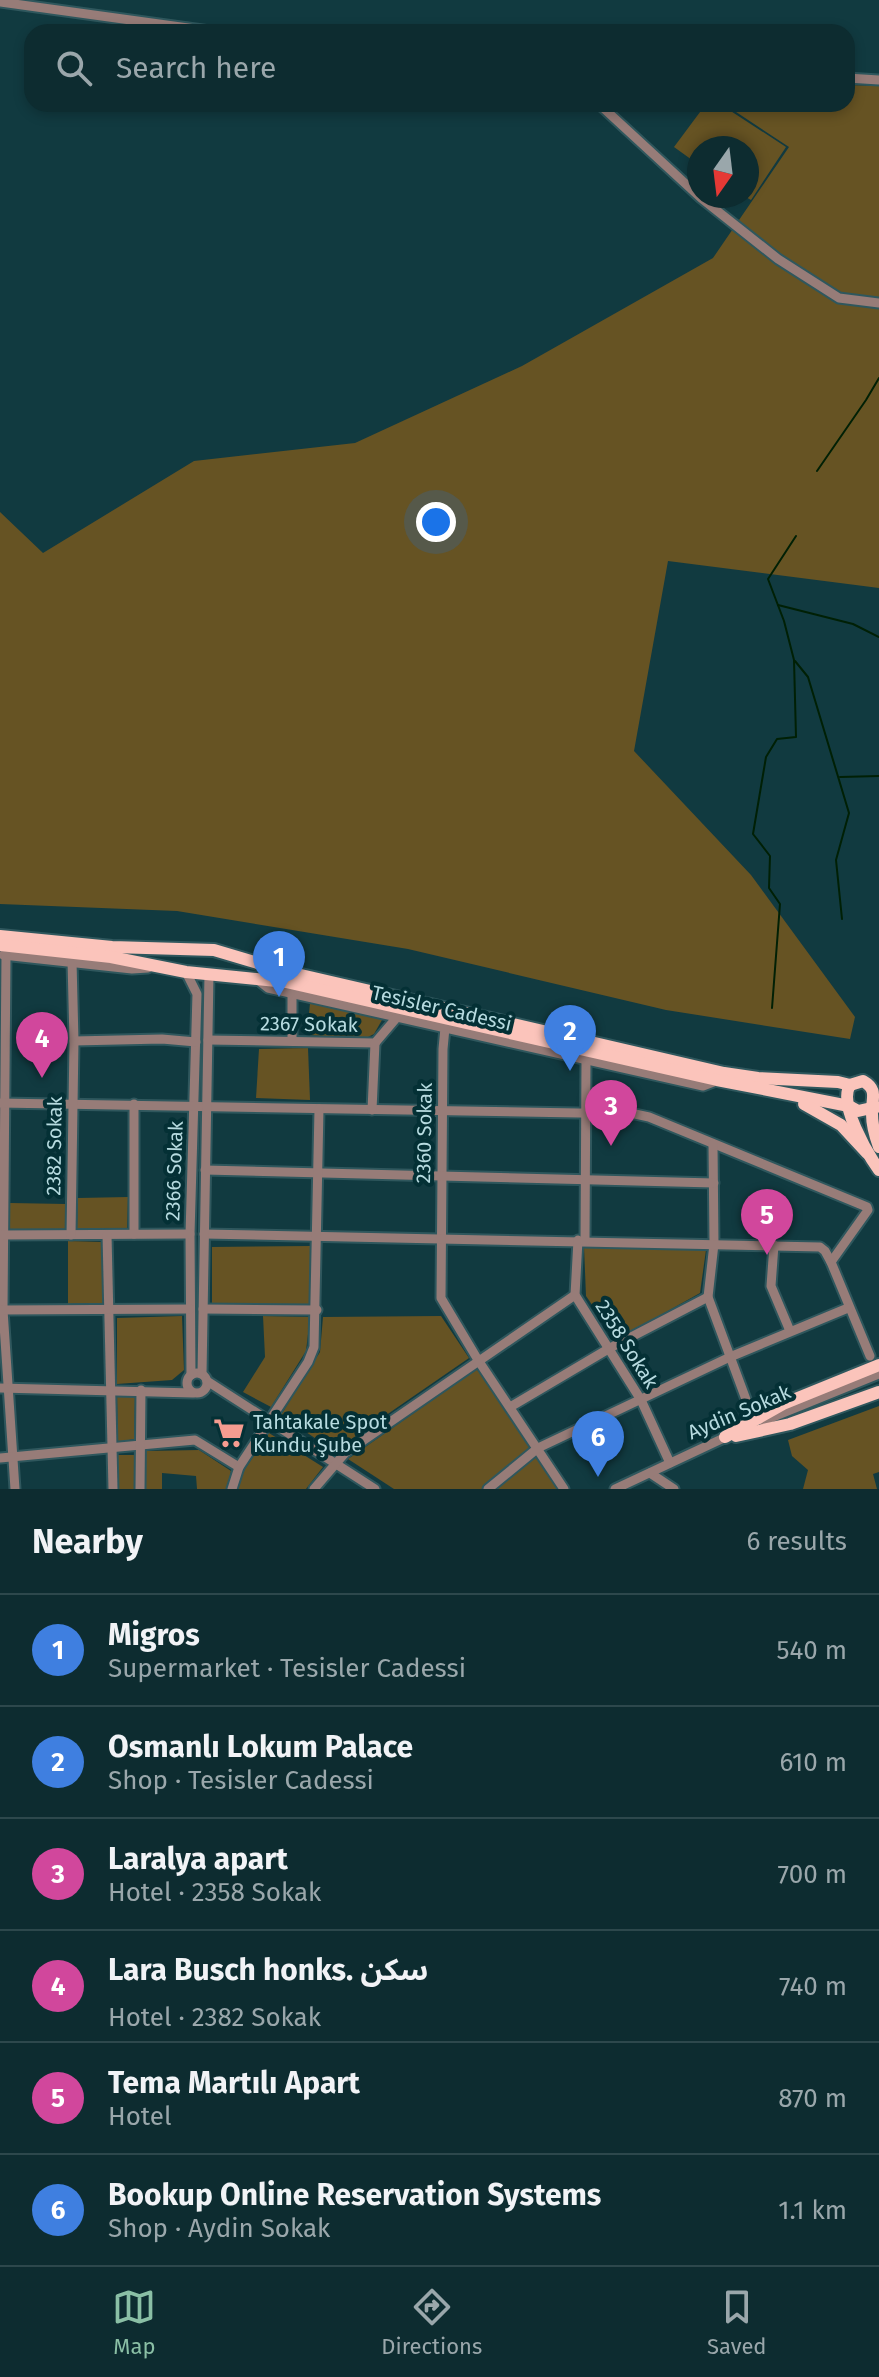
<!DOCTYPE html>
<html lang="en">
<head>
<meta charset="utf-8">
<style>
  :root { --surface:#0d2c30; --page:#163438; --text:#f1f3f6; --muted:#9aa7ab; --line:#2d484c; --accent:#8abfa5 }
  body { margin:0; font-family:"Fira Sans","Noto Sans Arabic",sans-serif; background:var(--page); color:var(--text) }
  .compass { position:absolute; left:687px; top:136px; width:72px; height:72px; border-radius:50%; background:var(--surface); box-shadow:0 4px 12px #0003; rotate:194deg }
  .you { position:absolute; left:436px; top:522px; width:28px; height:28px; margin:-20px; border:6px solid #fff; border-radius:50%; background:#1a73e8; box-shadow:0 0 0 12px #1a73e833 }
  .badge { display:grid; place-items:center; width:52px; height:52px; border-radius:50%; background:var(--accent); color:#fff; font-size:26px; font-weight:700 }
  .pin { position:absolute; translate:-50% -66px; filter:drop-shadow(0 2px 4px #0008) }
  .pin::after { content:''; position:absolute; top:42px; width:28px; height:24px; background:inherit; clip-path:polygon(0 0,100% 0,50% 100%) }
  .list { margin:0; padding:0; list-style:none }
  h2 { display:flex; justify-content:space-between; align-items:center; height:104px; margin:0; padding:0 32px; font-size:34px }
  h2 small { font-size:26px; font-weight:400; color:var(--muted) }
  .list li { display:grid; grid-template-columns:52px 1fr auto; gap:24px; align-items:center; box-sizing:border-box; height:112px; padding:0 32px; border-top:2px solid var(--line) }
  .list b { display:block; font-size:30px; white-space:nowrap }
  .list p { margin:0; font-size:26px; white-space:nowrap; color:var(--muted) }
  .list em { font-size:26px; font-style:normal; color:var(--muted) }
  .icon { flex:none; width:44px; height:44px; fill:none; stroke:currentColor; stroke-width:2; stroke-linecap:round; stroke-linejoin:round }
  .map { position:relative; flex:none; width:879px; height:1489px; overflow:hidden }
  .search { position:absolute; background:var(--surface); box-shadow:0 4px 12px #0003; left:24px; right:24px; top:24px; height:88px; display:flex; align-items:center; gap:20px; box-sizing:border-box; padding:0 28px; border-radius:24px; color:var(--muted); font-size:30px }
  .sheet { height:776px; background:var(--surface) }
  nav { display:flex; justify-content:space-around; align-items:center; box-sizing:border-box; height:112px; border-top:2px solid var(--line); background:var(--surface); font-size:22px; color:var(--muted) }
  nav a { display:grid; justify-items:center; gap:4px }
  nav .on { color:var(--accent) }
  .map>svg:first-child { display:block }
  .green { fill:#665323 }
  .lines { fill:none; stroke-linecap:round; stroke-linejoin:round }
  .stream { stroke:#002005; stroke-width:2 }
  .minor-casing { stroke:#2f575d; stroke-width:13 }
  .major-casing { stroke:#2f575d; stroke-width:16 }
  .minor { stroke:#977c78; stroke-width:9 }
  .major { stroke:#fbc4bb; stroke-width:12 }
  .labels { text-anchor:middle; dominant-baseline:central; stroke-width:8; stroke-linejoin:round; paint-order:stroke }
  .street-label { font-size:20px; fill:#b7dbe0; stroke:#043035 }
  .poi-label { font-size:20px; fill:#b7dbe0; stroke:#043035; text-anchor:start }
</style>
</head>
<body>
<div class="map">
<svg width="879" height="1489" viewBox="0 0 879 1489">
  <rect width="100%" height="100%" fill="#113a40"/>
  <g class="green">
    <polygon points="847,85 879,86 879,588 668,561 634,751 751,875 855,1017 850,1039 666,1010 408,949 177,911 0,904 0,512 43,553 194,461 355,443 522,366 713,258 789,147 724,104 847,104"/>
    <polygon points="711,104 720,104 786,147 751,200 744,196 747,196 747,148 699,148 699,165 674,147 703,108"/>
    <polygon points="310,1003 381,1018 382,1020 374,1034 366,1038 307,1035"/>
    <polygon points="308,1048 310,1100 256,1098 259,1049"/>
    <polygon points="128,1197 127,1229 77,1229 78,1198"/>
    <polygon points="10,1203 66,1204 65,1230 9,1230"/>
    <polygon points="68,1241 103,1242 103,1303 68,1304"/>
    <polygon points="312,1246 309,1304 212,1304 212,1247"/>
    <polygon points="584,1247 706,1250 700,1293 616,1340 586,1296"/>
    <polygon points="182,1316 184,1370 172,1380 117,1384 117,1318"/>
    <polygon points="263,1316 310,1317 306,1351 271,1407 243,1392 265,1357"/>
    <polygon points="441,1316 469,1358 334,1451 281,1415 320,1352 323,1317"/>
    <polygon points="477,1369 559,1489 394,1489 348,1459"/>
    <polygon points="117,1396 135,1397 134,1439 118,1442"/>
    <polygon points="879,1406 879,1472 873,1474 877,1489 803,1489 808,1470 792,1456 788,1440"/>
    <polygon points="269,1433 323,1467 306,1489 238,1489 243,1472"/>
    <polygon points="199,1450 231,1471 227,1489 197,1489 196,1476 162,1473 162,1489 146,1489 146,1451"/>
    <polygon points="116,1455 134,1455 135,1489 119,1489"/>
  </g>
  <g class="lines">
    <g class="stream">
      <polyline points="817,471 866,400 879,378"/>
      <polyline points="778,605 853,624 879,637"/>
      <polyline points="795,661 808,677 849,813 836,860 842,919"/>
      <polyline points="840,777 879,776"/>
      <polyline points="772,1008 780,904 769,888 770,856 753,834 766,757 777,739 796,737 794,660 784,621 768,579 796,536"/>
    </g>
    <defs>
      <g id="minor">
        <polyline points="0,2 217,32"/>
        <polyline points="847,78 879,80"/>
        <polyline points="599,104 701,198 778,259 839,298 879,303"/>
        <polyline points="3,955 132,969 148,968"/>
        <polyline points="6,955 3,1310 15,1489"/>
        <polyline points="186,972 197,994 190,1234 191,1375"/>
        <polyline points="258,980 268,988 703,1086 716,1081"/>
        <polyline points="292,993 292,1041"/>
        <polyline points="445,1028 443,1049 441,1298 478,1360 564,1489"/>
        <polyline points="208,1040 375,1043 398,1016"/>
        <polyline points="74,1041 162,1039 196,1042"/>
        <polyline points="0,1103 635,1114 649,1117 867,1207 868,1210 831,1262"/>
        <polyline points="372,1110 375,1043"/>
        <polyline points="713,1144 714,1244 708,1297 754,1421"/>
        <polyline points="205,1170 714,1183"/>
        <polyline points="134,1234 134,1104"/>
        <polyline points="204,1234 820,1247 825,1251 831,1262 870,1356"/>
        <polyline points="0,1235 190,1234"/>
        <polyline points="71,1235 74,1041 72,961"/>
        <polyline points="107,1235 113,1489"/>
        <polyline points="578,1240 575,1295 641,1400 670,1463"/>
        <polyline points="585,1241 586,1060"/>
        <polyline points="774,1245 771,1286 790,1331"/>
        <polyline points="203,1309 317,1310"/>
        <polyline points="1,1310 190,1309"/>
        <circle cx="197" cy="1383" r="10"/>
        <polyline points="202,1374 209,974"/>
        <polyline points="207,1381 375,1489"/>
        <polyline points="0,1388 193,1393"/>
        <polyline points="510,1407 610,1348 708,1297"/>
        <polyline points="763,1421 879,1374"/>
        <polyline points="0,1458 195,1440 239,1467"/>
        <polyline points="650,1473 674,1489"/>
        <polyline points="140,1489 141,1390"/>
        <polyline points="232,1489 239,1467 308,1362 314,1347 319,1109"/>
        <polyline points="314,1489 345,1453 575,1295"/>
        <polyline points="488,1489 538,1448 730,1357 848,1308"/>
        <polyline points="615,1489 728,1436"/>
      </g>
      <g id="major">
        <path d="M0,936L112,947L214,950L288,972L724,1073L758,1078L838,1082L850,1085L863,1081C879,1090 871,1099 872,1114C872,1126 875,1136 879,1147"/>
        <polyline points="0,945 111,957 186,972 286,982 717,1080 849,1106 858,1111 876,1107"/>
        <path d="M850,1085C838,1104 867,1153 879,1170"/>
        <polyline points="804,1104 841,1125 867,1153"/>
        <polyline points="736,1436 790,1424 879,1392"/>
        <polyline points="725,1437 783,1404 879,1365"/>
      </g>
    </defs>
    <use href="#minor" class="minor-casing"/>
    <use href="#major" class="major-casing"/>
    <use href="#minor" class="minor"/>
    <use href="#major" class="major"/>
  </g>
  <defs>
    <symbol id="supermarket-bare" viewBox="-9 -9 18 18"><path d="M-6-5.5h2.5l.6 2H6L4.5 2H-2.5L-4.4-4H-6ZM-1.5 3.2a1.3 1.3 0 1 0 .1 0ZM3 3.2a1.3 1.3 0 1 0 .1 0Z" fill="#f59c90" stroke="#043035" stroke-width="2.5" paint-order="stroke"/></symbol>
  </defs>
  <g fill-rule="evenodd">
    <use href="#supermarket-bare" x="207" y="1411" width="44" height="44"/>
  </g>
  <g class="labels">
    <g class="street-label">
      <text transform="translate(442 1008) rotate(13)">Tesisler Cadessi</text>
      <text transform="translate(309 1024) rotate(1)">2367 Sokak</text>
      <text transform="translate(424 1133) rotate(-89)">2360 Sokak</text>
      <text transform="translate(54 1146) rotate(-89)">2382 Sokak</text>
      <text transform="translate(174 1171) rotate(-88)">2366 Sokak</text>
      <text transform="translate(627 1344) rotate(58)">2358 Sokak</text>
      <text transform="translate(739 1412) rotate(-23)">Aydin Sokak</text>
    </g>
    <g class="poi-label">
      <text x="253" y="1422">Tahtakale Spot<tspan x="253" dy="23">Kundu Şube</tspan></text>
    </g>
  </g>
</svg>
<svg class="compass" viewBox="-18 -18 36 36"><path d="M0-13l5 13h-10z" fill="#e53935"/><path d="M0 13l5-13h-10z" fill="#9aa7ab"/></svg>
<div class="you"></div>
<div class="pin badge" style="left:279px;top:997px;background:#3f7fe0">1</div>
<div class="pin badge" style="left:570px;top:1071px;background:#3f7fe0">2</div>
<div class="pin badge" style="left:611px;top:1146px;background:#d1479c">3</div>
<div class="pin badge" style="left:42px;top:1078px;background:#d1479c">4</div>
<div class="pin badge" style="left:767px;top:1255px;background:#d1479c">5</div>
<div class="pin badge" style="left:598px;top:1477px;background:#3f7fe0">6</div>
<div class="search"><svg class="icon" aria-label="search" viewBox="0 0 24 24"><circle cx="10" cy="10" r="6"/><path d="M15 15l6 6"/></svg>Search here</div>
</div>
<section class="sheet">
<h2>Nearby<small>6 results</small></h2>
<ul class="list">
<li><span class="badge" style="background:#3f7fe0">1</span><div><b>Migros</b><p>Supermarket · Tesisler Cadessi</p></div><em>540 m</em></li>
<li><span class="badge" style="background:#3f7fe0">2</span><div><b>Osmanlı Lokum Palace</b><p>Shop · Tesisler Cadessi</p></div><em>610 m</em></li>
<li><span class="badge" style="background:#d1479c">3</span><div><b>Laralya apart</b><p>Hotel · 2358 Sokak</p></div><em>700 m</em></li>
<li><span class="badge" style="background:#d1479c">4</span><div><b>Lara Busch honks. سكن</b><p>Hotel · 2382 Sokak</p></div><em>740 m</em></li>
<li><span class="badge" style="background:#d1479c">5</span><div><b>Tema Martılı Apart</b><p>Hotel</p></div><em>870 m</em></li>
<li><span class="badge" style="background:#3f7fe0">6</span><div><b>Bookup Online Reservation Systems</b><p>Shop · Aydin Sokak</p></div><em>1.1 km</em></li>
</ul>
</section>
<nav>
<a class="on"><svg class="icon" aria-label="map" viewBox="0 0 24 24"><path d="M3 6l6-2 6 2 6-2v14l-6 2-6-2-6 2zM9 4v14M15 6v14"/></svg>Map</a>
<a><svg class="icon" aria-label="directions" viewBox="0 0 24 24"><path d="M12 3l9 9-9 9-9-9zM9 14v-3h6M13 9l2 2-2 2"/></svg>Directions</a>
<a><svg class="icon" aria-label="saved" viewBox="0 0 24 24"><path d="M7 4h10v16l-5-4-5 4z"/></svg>Saved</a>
</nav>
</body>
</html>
